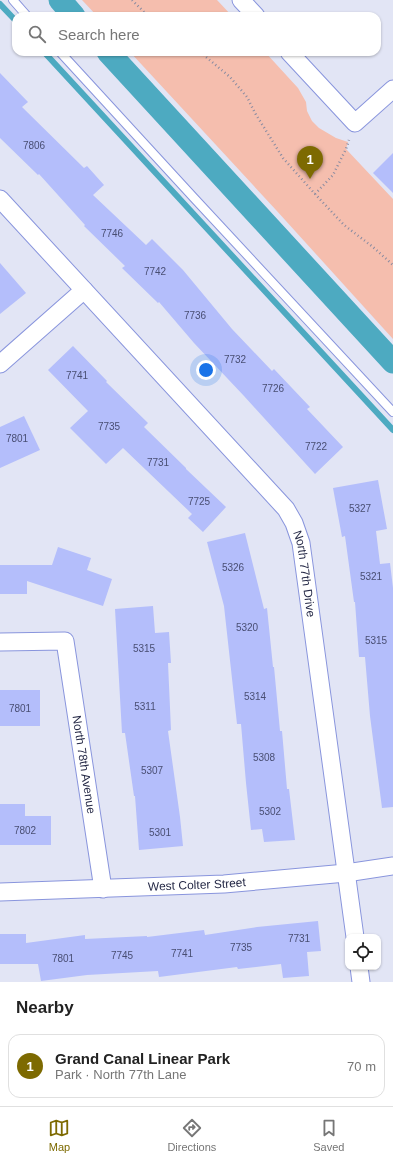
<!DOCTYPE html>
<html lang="en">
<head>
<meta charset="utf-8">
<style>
  :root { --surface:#fff; --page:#f2f2f2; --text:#222; --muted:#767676; --line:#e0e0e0; --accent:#7d6a01 }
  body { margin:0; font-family:Helvetica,sans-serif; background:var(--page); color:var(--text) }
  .controls { position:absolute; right:12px; bottom:12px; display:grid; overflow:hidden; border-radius:8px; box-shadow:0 1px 3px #0004 }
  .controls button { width:36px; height:36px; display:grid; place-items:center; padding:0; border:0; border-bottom:1px solid var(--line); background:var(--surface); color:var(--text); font:20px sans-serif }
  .you { position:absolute; left:206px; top:370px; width:14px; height:14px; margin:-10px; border:3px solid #fff; border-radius:50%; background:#1a73e8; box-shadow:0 0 0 6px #1a73e833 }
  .badge { display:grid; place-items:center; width:26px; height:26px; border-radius:50%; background:var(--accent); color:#fff; font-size:13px; font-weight:700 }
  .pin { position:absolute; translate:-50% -33px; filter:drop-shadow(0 1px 2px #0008) }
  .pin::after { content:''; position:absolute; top:21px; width:14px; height:12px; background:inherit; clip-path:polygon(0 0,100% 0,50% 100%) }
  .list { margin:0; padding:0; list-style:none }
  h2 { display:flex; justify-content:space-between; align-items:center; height:52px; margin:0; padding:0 16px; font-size:17px }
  h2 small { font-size:13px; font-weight:400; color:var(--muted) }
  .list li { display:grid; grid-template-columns:26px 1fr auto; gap:12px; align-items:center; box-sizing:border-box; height:64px; margin:0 8px 8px; padding:0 8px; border:1px solid var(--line); border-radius:12px }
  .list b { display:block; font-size:15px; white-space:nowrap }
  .list p { margin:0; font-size:13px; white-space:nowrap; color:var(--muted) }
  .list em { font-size:13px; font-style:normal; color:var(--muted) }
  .icon { flex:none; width:22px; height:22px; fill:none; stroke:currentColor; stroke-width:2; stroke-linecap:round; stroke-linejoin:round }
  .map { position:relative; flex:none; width:393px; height:982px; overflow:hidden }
  .search { position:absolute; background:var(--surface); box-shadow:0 1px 3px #0004; left:12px; right:12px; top:12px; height:44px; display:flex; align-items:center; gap:10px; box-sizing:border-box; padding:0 14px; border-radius:12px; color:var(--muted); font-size:15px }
  .sheet { height:124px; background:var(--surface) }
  nav { display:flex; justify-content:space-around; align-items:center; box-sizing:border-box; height:56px; border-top:1px solid var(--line); background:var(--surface); font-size:11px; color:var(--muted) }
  nav a { display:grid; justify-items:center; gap:2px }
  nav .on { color:var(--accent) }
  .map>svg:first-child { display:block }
  .green { fill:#f5beae }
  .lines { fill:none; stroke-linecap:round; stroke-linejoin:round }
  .stream { stroke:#4daac1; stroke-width:6 }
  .canal { stroke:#4daac1; stroke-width:23 }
  .building { fill:#b4befb }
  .lane-casing { stroke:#8995dd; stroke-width:10 }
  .street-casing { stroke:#8995dd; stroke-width:19 }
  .path { stroke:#888ba1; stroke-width:2.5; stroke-dasharray:1 3; stroke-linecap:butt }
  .lane { stroke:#fff; stroke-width:8 }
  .street { stroke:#fff; stroke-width:17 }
  .labels { text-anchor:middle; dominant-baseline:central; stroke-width:4; stroke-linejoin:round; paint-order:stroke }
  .number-label { font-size:10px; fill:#494e73 }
  .street-label { font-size:12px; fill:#252946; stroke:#e2e5f5 }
</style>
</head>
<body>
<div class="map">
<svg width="393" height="982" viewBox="0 0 393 982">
  <rect width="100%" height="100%" fill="#e2e5f5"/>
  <g class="green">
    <polygon points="82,0 217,0 232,16 97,16"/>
    <polygon points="130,52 265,52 298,88 306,102 307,111 312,121 319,128 336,138 348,142 346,149 393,199 393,339 276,210"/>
  </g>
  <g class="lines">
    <g class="stream">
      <polyline points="0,4 16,21"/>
      <polyline points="44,52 393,430"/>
    </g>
    <g class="canal">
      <polyline points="60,0 74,16"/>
      <polyline points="108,52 393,362"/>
    </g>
  </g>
  <g class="building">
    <polygon points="0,73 28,102 22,107 84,168 87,166 104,185 93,195 146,245 152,239 183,270 232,329 272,371 274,369 310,407 307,409 343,447 315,474 244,396 194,343 159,302 158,303 122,268 125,266 84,226 85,225 39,174 38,175 0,138"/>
    <polygon points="393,153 393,193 373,173"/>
    <polygon points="0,263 26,293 0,314"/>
    <polygon points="73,346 107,381 106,382 148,423 144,427 186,468 186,469 226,507 203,532 188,518 192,514 123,448 106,464 70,428 88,411 48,370"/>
    <polygon points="24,416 40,450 0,468 0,427"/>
    <polygon points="378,480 387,529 376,531 380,564 390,563 393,588 393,807 382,808 370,716 365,657 359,657 355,602 354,602 345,536 342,537 333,488"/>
    <polygon points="245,533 264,609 267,608 273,667 274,667 280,731 282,731 287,789 289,789 295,840 264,842 262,829 251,830 246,783 241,724 237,724 224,606 207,542"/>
    <polygon points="58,547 91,558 87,570 112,579 103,606 27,581 27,594 0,594 0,565 52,565"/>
    <polygon points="153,606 155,633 169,632 171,663 168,663 171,730 168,731 180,817 183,846 139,850 135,796 134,796 125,733 122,733 115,609"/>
    <rect x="0" y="690" width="40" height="36"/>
    <polygon points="0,804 25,804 25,816 51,816 51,845 0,845"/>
    <polygon points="318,921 321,951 307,952 309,976 283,978 281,964 238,969 237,967 159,977 158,971 87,975 41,981 38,964 0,964 0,934 26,934 26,943 85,935 85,939 147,936 147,937 204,930 205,935 257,927"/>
  </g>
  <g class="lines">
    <defs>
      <g id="lane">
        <polyline points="13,0 27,16"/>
        <polyline points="60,52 194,198 393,412"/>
      </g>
      <g id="street">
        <polyline points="241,0 256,16"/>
        <polyline points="289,52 355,123 393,89"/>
        <path id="s1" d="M0,199L286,509L294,523L301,543L355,937"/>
        <polyline points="0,364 84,290"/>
        <path id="s2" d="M0,642L65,641L103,889"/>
        <path id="s3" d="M0,892L224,884L346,873L393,866"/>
        <polyline points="359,967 361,982"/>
      </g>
    </defs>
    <use href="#lane" class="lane-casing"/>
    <use href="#street" class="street-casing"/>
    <g class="path">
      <polyline points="132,0 148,16"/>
      <polyline points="200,52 230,77 247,97 255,113 283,158 315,194 344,225 373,247 393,265"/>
      <polyline points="315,194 333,175 346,149 349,140"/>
    </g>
    <use href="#lane" class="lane"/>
    <use href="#street" class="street"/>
  </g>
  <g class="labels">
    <g class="number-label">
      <text x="34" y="145">7806</text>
      <text x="112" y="233">7746</text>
      <text x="155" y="271">7742</text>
      <text x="195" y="315">7736</text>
      <text x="235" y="359">7732</text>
      <text x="77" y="375">7741</text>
      <text x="273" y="388">7726</text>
      <text x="109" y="426">7735</text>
      <text x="17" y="438">7801</text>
      <text x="316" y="446">7722</text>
      <text x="158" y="462">7731</text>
      <text x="199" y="501">7725</text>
      <text x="360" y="508">5327</text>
      <text x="233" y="567">5326</text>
      <text x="371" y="576">5321</text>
      <text x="247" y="627">5320</text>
      <text x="376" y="640">5315</text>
      <text x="144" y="648">5315</text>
      <text x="255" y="696">5314</text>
      <text x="145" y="706">5311</text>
      <text x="20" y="708">7801</text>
      <text x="264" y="757">5308</text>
      <text x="152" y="770">5307</text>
      <text x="270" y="811">5302</text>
      <text x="25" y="830">7802</text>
      <text x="160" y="832">5301</text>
      <text x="299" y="938">7731</text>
      <text x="241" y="947">7735</text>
      <text x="182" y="953">7741</text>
      <text x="122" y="955">7745</text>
      <text x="63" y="958">7801</text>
    </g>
    <g class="street-label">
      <text stroke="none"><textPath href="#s1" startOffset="490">North 77th Drive</textPath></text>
      <text stroke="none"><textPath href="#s2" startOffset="190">North 78th Avenue</textPath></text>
      <text stroke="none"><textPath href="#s3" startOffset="197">West Colter Street</textPath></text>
    </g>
  </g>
</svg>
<div class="controls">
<button><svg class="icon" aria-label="locate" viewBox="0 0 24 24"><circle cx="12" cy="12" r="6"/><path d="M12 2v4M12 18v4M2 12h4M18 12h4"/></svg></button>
</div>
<div class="you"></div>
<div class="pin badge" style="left:310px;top:179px">1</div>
<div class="search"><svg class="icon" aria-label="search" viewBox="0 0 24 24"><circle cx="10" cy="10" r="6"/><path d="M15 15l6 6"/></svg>Search here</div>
</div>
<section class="sheet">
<h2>Nearby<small></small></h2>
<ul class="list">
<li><span class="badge">1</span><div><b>Grand Canal Linear Park</b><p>Park · North 77th Lane</p></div><em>70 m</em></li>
</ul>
</section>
<nav>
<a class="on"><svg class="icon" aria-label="map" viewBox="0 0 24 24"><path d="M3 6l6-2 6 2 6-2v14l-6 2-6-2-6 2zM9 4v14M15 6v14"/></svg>Map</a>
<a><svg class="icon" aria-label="directions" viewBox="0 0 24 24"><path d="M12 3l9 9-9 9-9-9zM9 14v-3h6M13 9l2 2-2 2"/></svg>Directions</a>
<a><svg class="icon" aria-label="saved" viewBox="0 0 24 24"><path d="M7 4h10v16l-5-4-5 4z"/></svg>Saved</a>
</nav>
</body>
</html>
